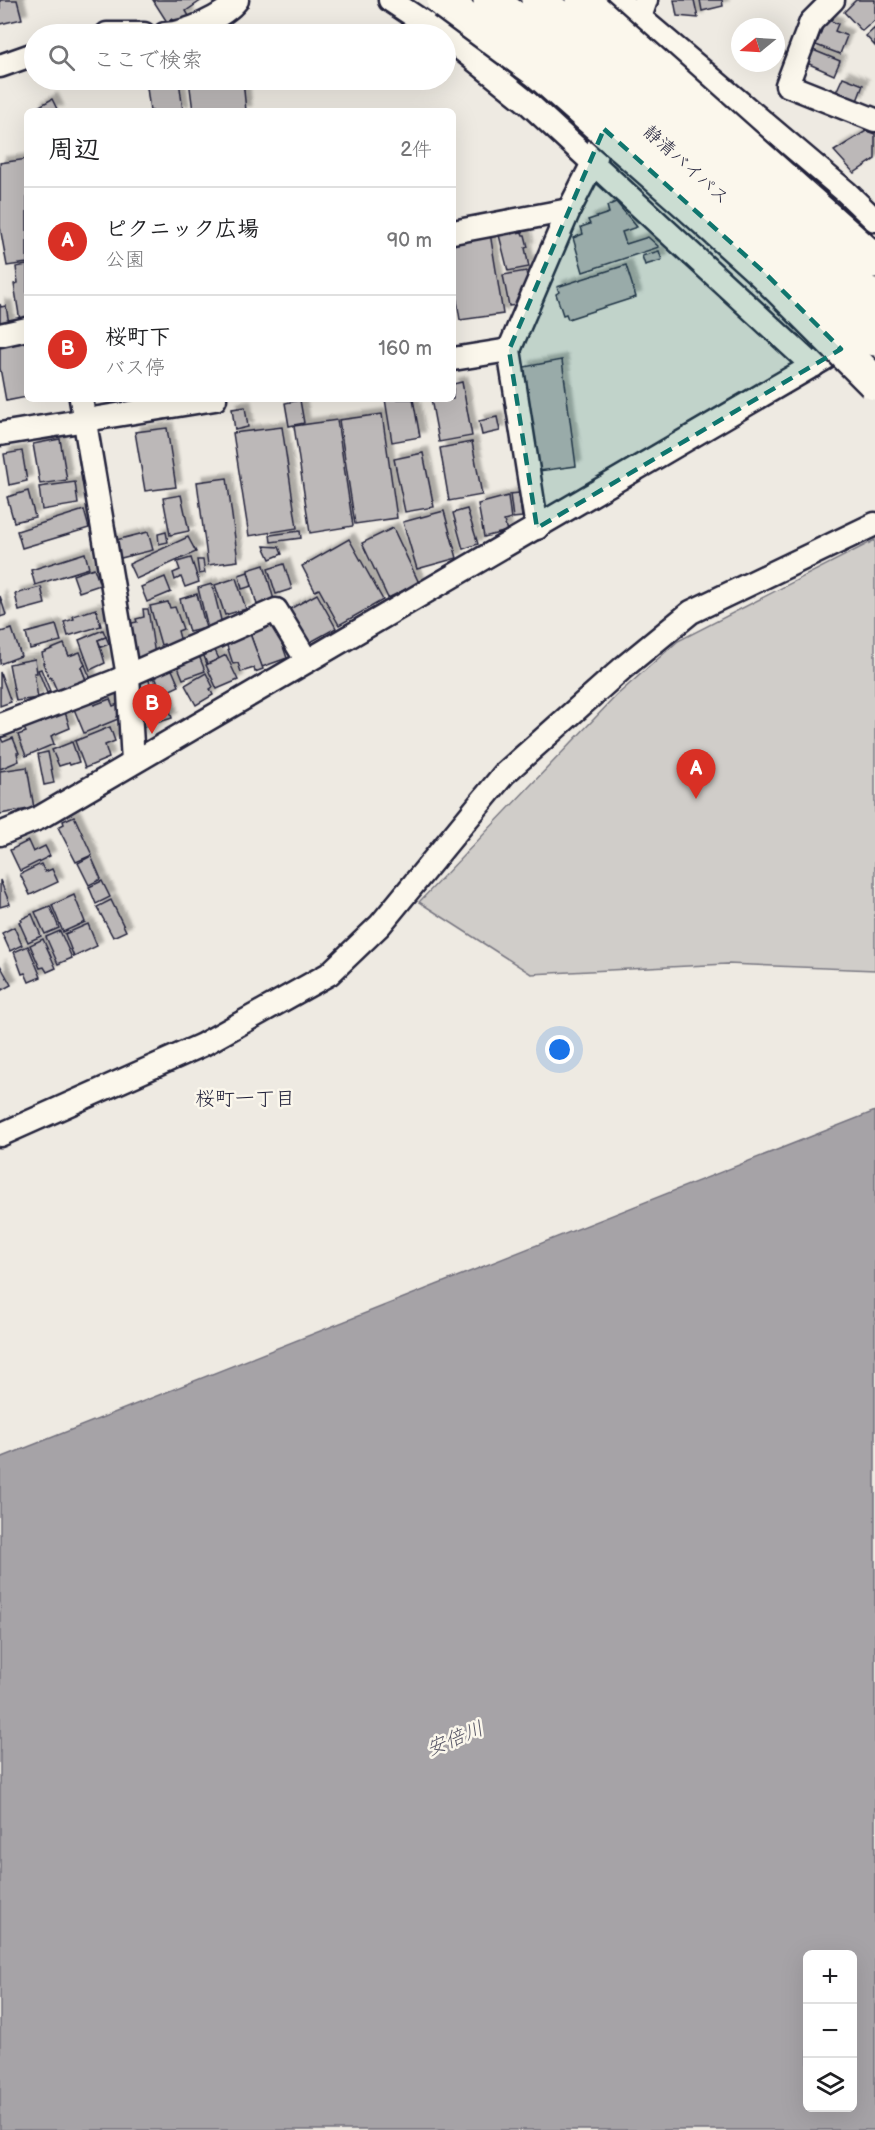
<!DOCTYPE html>
<html lang="ja">
<head>
<meta charset="utf-8">
<style>
  :root { --surface:#fff; --page:#f6f6f6; --text:#202124; --muted:#757577; --line:#e0e0e0; --accent:#d93025 }
  body { margin:0; font-family:"Balsamiq Sans","Klee One",sans-serif; background:var(--page); color:var(--text) }
  .controls { position:absolute; right:18px; bottom:18px; display:grid; overflow:hidden; border-radius:9px; box-shadow:0 6px 24px #0002 }
  .controls button { width:54px; height:54px; display:grid; place-items:center; padding:0; border:0; border-bottom:2px solid var(--line); background:var(--surface); color:var(--text); font:30px sans-serif }
  .compass { position:absolute; left:731px; top:18px; width:54px; height:54px; border-radius:50%; background:var(--surface); box-shadow:0 6px 24px #0002; rotate:252deg }
  .you { position:absolute; left:560px; top:1050px; width:21px; height:21px; margin:-15px; border:4px solid #fff; border-radius:50%; background:#1a73e8; box-shadow:0 0 0 9px #1a73e833 }
  .badge { display:grid; place-items:center; width:39px; height:39px; border-radius:50%; background:var(--accent); color:#fff; font-size:20px; font-weight:700 }
  .pin { position:absolute; translate:-50% -50px; filter:drop-shadow(0 2px 3px #0008) }
  .pin::after { content:''; position:absolute; top:32px; width:21px; height:18px; background:inherit; clip-path:polygon(0 0,100% 0,50% 100%) }
  .list { margin:0; padding:0; list-style:none }
  h2 { display:flex; justify-content:space-between; align-items:center; height:78px; margin:0; padding:0 24px; font-size:26px }
  h2 small { font-size:20px; font-weight:400; color:var(--muted) }
  .list li { display:grid; grid-template-columns:39px 1fr auto; gap:18px; align-items:center; box-sizing:border-box; height:108px; padding:0 24px; border-top:2px solid var(--line) }
  .list b { display:block; font-size:22px; white-space:nowrap }
  .list p { margin:0; font-size:20px; white-space:nowrap; color:var(--muted) }
  .list em { font-size:20px; font-style:normal; color:var(--muted) }
  .icon { flex:none; width:33px; height:33px; fill:none; stroke:currentColor; stroke-width:2; stroke-linecap:round; stroke-linejoin:round }
  .map { position:relative; flex:none; width:875px; height:2130px; overflow:hidden }
  .search { position:absolute; background:var(--surface); box-shadow:0 6px 24px #0002; left:24px; top:24px; width:432px; height:66px; display:flex; align-items:center; gap:15px; box-sizing:border-box; padding:0 21px; border-radius:33px; color:var(--muted); font-size:22px }
  .panel { position:absolute; background:var(--surface); box-shadow:0 6px 24px #0002; left:24px; top:108px; width:432px; height:294px; border-radius:9px }
  .map>svg:first-child { display:block }
  .green { fill:#d0cdc9; stroke:#797882; stroke-width:1.5 }
  .water { fill:#a6a3a7; stroke:#716f7c; stroke-width:1.5; fill-rule:evenodd }
  .building { fill:#bcb8b8; stroke:#22223b; stroke-width:1.5; filter:url(#shadow) }
  .lines { fill:none; stroke-linecap:round; stroke-linejoin:round }
  .minor-casing { stroke:#22223b; stroke-width:27 }
  .minor { stroke:#fbf7ec; stroke-width:22 }
  .trunk-bridge-casing { stroke:#22223b; stroke-width:38; stroke-linecap:butt }
  .trunk-bridge { stroke:#fbf7ec; stroke-width:33 }
  .marked { fill:#0f766e; fill-opacity:0.2; stroke:#0f766e; stroke-width:4.5; stroke-dasharray:12 8; stroke-linejoin:round }
  .labels { text-anchor:middle; dominant-baseline:central; stroke-width:5; stroke-linejoin:round; paint-order:stroke }
  .street-label { font-size:18px; fill:#22223b; stroke:#fbf7ec }
  .neighbourhood-label { font-size:20px; fill:#22223b; stroke:#fbf7ec }
  .water-label { font-size:20px; font-style:italic; fill:#575666; stroke:#fbf7ec }
</style>
</head>
<body>
<div class="map">
<svg width="875" height="2130" viewBox="0 0 875 2130">
  <defs>
    <filter id="shadow"><feDropShadow dx="5.5" dy="-5.5" stdDeviation="1.5" flood-color="#0004"/></filter>
  </defs>
  <rect width="100%" height="100%" fill="#eeeae2"/>
  <filter id="ink" filterUnits="userSpaceOnUse"><feTurbulence type="fractalNoise" baseFrequency=".0167" numOctaves="2"/><feDisplacementMap in="SourceGraphic" scale="12" xChannelSelector="R" yChannelSelector="G"/><feConvolveMatrix kernelMatrix="1 2 1 2 8 2 1 2 1" color-interpolation-filters="sRGB"/></filter>
  <g filter="url(#ink)">
    <polygon class="green" points="875,540 875,970 727,964 531,974 419,902 616,696 678,641"/>
    <path class="water" d="M875,1111V2130H0V1458ZM808,1954H852V2108H808Z"/>
    <g class="building">
      <polygon points="0,0 17,0 22,19 0,24"/>
      <polygon points="153,0 202,0 186,11 189,16 180,22 174,22 172,19 167,22"/>
      <polygon points="674,0 694,0 698,18 677,16"/>
      <polygon points="700,0 722,0 723,6 702,11"/>
      <polygon points="856,0 875,0 875,20 862,31 844,12"/>
      <polygon points="826,19 838,24 835,31 847,36 840,54 816,45"/>
      <polygon points="875,28 875,46 866,36"/>
      <polygon points="813,50 840,61 834,75 807,63"/>
      <polygon points="843,77 863,85 857,101 836,92"/>
      <polygon points="146,80 179,80 183,111 150,111"/>
      <polygon points="189,80 243,80 246,111 193,111"/>
      <polygon points="52,99 58,111 38,111 36,108"/>
      <polygon points="866,131 875,134 875,159 854,173 834,151"/>
      <polygon points="27,159 27,263 7,266 0,227 0,163"/>
      <polygon points="616,202 637,227 622,232 626,244 648,237 659,247 583,272 573,238 583,234 581,227 590,224 588,220 609,213 607,206"/>
      <polygon points="521,230 523,235 525,235 528,247 525,248 529,267 508,271 499,235"/>
      <polygon points="490,233 503,314 460,320 453,275 453,239"/>
      <polygon points="659,251 662,260 645,265 642,256"/>
      <polygon points="27,265 27,319 20,321 14,284 18,283 16,267"/>
      <polygon points="626,265 636,297 568,319 566,314 563,315 556,294 559,292 557,287"/>
      <polygon points="526,271 528,282 518,305 509,306 503,275"/>
      <polygon points="0,304 1,307 6,306 9,324 0,326"/>
      <polygon points="27,342 27,397 6,401 0,368 0,347"/>
      <polygon points="562,360 576,466 539,471 524,367"/>
      <polygon points="462,382 472,436 439,442 431,399 453,399 453,384"/>
      <polygon points="385,399 413,399 420,437 392,442"/>
      <polygon points="300,400 304,423 289,426 285,403"/>
      <polygon points="245,407 248,427 235,430 232,409"/>
      <polygon points="382,414 397,518 355,524 339,420"/>
      <polygon points="497,417 500,431 482,435 479,421"/>
      <polygon points="337,420 353,526 310,533 294,426"/>
      <polygon points="282,427 297,528 249,536 233,433"/>
      <polygon points="167,428 176,487 145,491 135,432"/>
      <polygon points="60,439 67,480 40,484 33,444"/>
      <polygon points="472,442 482,495 449,501 440,448"/>
      <polygon points="22,451 27,481 9,485 4,454"/>
      <polygon points="423,453 434,507 405,512 394,459"/>
      <polygon points="227,478 238,561 208,565 197,482"/>
      <polygon points="75,482 78,504 42,510 39,487"/>
      <polygon points="28,491 35,517 14,522 7,497"/>
      <polygon points="519,493 522,517 513,518 510,494"/>
      <polygon points="181,495 189,531 170,535 163,498"/>
      <polygon points="508,496 511,519 504,521 507,531 484,537 478,504"/>
      <polygon points="467,509 478,544 463,549 453,513"/>
      <polygon points="84,510 89,528 22,548 17,531"/>
      <polygon points="444,511 457,558 417,569 403,522"/>
      <polygon points="393,528 419,583 388,598 362,543"/>
      <polygon points="300,531 301,538 271,542 270,535"/>
      <polygon points="148,532 153,550 117,559 112,541"/>
      <polygon points="166,532 168,542 159,544 158,534"/>
      <polygon points="188,537 196,552 136,579 129,564"/>
      <polygon points="349,539 383,600 339,625 319,589 315,591 302,566"/>
      <polygon points="264,546 279,547 282,554 270,559"/>
      <polygon points="85,553 89,568 35,585 31,570"/>
      <polygon points="191,558 199,582 185,587 181,577 175,580 173,573 180,570 177,562"/>
      <polygon points="197,560 203,560 205,573 199,574"/>
      <polygon points="284,564 292,589 276,594 268,569"/>
      <polygon points="264,565 274,600 257,605 248,572 248,570"/>
      <polygon points="94,568 100,585 79,592 73,575"/>
      <polygon points="248,572 252,586 242,589 239,575"/>
      <polygon points="165,577 171,592 147,602 141,587"/>
      <polygon points="236,578 246,609 225,615 215,585"/>
      <polygon points="212,584 222,624 208,629 198,588"/>
      <polygon points="41,587 45,604 19,611 15,594"/>
      <polygon points="197,594 206,628 189,632 180,599"/>
      <polygon points="317,594 336,628 307,644 288,610"/>
      <polygon points="0,596 6,615 0,617"/>
      <polygon points="168,602 170,608 175,607 183,629 178,631 181,642 165,650 164,644 161,645 150,606"/>
      <polygon points="96,609 101,626 68,636 64,622 74,619 73,616"/>
      <polygon points="143,609 148,609 155,655 133,658 127,624 137,622 136,619 144,617"/>
      <polygon points="275,624 287,658 262,667 249,631 263,625 264,628"/>
      <polygon points="56,625 61,641 30,649 26,633"/>
      <polygon points="12,629 21,656 0,664 0,632"/>
      <polygon points="103,630 106,637 98,640 105,663 90,670 79,640"/>
      <polygon points="249,631 263,669 255,672 254,668 241,672 238,663 233,664 225,640"/>
      <polygon points="106,637 109,644 101,647 98,640"/>
      <polygon points="64,644 69,656 80,652 85,665 81,667 87,682 58,693 51,677 49,678 43,663 44,663 42,653"/>
      <polygon points="213,646 219,659 207,664 202,651"/>
      <polygon points="198,653 205,671 183,679 176,662"/>
      <polygon points="226,655 238,680 217,689 206,665"/>
      <polygon points="35,659 37,673 34,673 38,698 16,701 9,664"/>
      <polygon points="85,665 91,680 87,682 81,667"/>
      <polygon points="170,665 179,686 162,694 154,674"/>
      <polygon points="41,669 50,691 47,693 38,670"/>
      <polygon points="0,672 11,702 0,706"/>
      <polygon points="206,673 213,687 210,689 213,695 196,705 185,685"/>
      <polygon points="153,676 157,690 152,691 148,677"/>
      <polygon points="148,677 152,691 157,690 160,700 141,706 136,687 138,680"/>
      <polygon points="110,699 113,706 118,704 122,714 117,717 118,719 84,733 74,709 87,703 93,703 94,705"/>
      <polygon points="167,700 172,718 141,728 136,710"/>
      <polygon points="65,712 70,728 51,736 54,744 26,756 18,735 26,732 24,728"/>
      <polygon points="110,727 115,741 105,745 109,758 85,768 75,741"/>
      <polygon points="0,736 3,742 13,738 19,753 17,753 19,761 0,769"/>
      <polygon points="72,742 79,762 70,765 69,763 59,766 52,750"/>
      <polygon points="48,752 54,783 44,785 38,754"/>
      <polygon points="27,767 34,808 0,814 0,771"/>
      <polygon points="74,816 92,855 76,862 58,827 64,824 63,821"/>
      <polygon points="28,841 33,852 45,846 50,856 20,871 10,850"/>
      <polygon points="91,856 101,879 89,885 78,863"/>
      <polygon points="41,864 45,872 52,869 58,882 30,895 20,874"/>
      <polygon points="0,880 10,904 0,907"/>
      <polygon points="102,881 110,897 96,904 89,887"/>
      <polygon points="74,895 85,922 63,932 52,905"/>
      <polygon points="111,900 126,931 113,937 97,907"/>
      <polygon points="50,906 59,928 45,934 35,912"/>
      <polygon points="32,914 41,936 28,942 19,922 22,921 21,919"/>
      <polygon points="88,924 97,946 74,957 65,934"/>
      <polygon points="14,927 22,945 10,951 2,933"/>
      <polygon points="60,931 72,958 58,964 46,937"/>
      <polygon points="43,939 56,968 47,972 44,967 40,968 30,945"/>
      <polygon points="28,946 41,977 29,982 25,973 22,974 14,952"/>
      <polygon points="0,965 11,985 0,991"/>
    </g>
    <g class="lines">
      <defs>
        <g id="minor">
          <polyline points="390,0 441,34"/>
          <polyline points="619,0 846,192 875,220"/>
          <polyline points="833,0 811,22 787,85 875,120"/>
          <polyline points="107,34 144,34"/>
          <path d="M165,34C186,33 224,17 237,0"/>
          <polyline points="446,37 528,103 813,366"/>
          <polyline points="627,55 646,0"/>
          <polyline points="0,66 34,54"/>
          <polyline points="453,232 569,210"/>
          <polyline points="0,335 27,329"/>
          <polyline points="453,359 509,350"/>
          <polyline points="81,399 128,676 133,762"/>
          <polyline points="0,434 215,399"/>
          <polyline points="537,528 509,350 569,210 593,163 607,118"/>
          <polyline points="0,725 113,682 276,610 307,661"/>
          <polyline points="0,834 39,818 853,342"/>
          <polyline points="0,1135 202,1045 329,974 380,925 504,774 624,667 691,612 875,524"/>
        </g>
      </defs>
      <use href="#minor" class="minor-casing"/>
      <use href="#minor" class="minor"/>
      <defs>
        <g id="trunk-bridge">
          <polyline points="490,0 547,42 728,202 875,339"/>
          <polyline points="538,0 566,23 875,301"/>
          <polyline points="582,0 875,261"/>
          <polyline points="444,2 539,72 690,205 765,273 875,383"/>
        </g>
      </defs>
      <use href="#trunk-bridge" class="trunk-bridge-casing"/>
      <use href="#trunk-bridge" class="trunk-bridge"/>
    </g>
  </g>
  <path class="marked" d="M604,129L765,273L841,349L537,528L509,350Z"/>
  <g class="labels">
    <g class="street-label">
      <text transform="translate(686 165) rotate(42)">静清バイパス</text>
    </g>
    <g class="neighbourhood-label">
      <text x="245" y="1099">桜町一丁目</text>
    </g>
    <g class="water-label">
      <text transform="translate(455 1739) rotate(-22)">安倍川</text>
    </g>
  </g>
</svg>
<div class="controls">
<button>+</button>
<button>−</button>
<button><svg class="icon" aria-label="layers" viewBox="0 0 24 24"><path d="M12 4l9 5-9 5-9-5zM3 14l9 5 9-5"/></svg></button>
</div>
<svg class="compass" viewBox="-18 -18 36 36"><path d="M0-13l5 13h-10z" fill="#e53935"/><path d="M0 13l5-13h-10z" fill="#757577"/></svg>
<div class="you"></div>
<div class="pin badge" style="left:696px;top:799px">A</div>
<div class="pin badge" style="left:152px;top:734px">B</div>
<div class="search"><svg class="icon" aria-label="search" viewBox="0 0 24 24"><circle cx="10" cy="10" r="6"/><path d="M15 15l6 6"/></svg>ここで検索</div>
<section class="panel">
<h2>周辺<small>2件</small></h2>
<ul class="list">
<li><span class="badge">A</span><div><b>ピクニック広場</b><p>公園</p></div><em>90 m</em></li>
<li><span class="badge">B</span><div><b>桜町下</b><p>バス停</p></div><em>160 m</em></li>
</ul>
</section>
</div>
</body>
</html>
